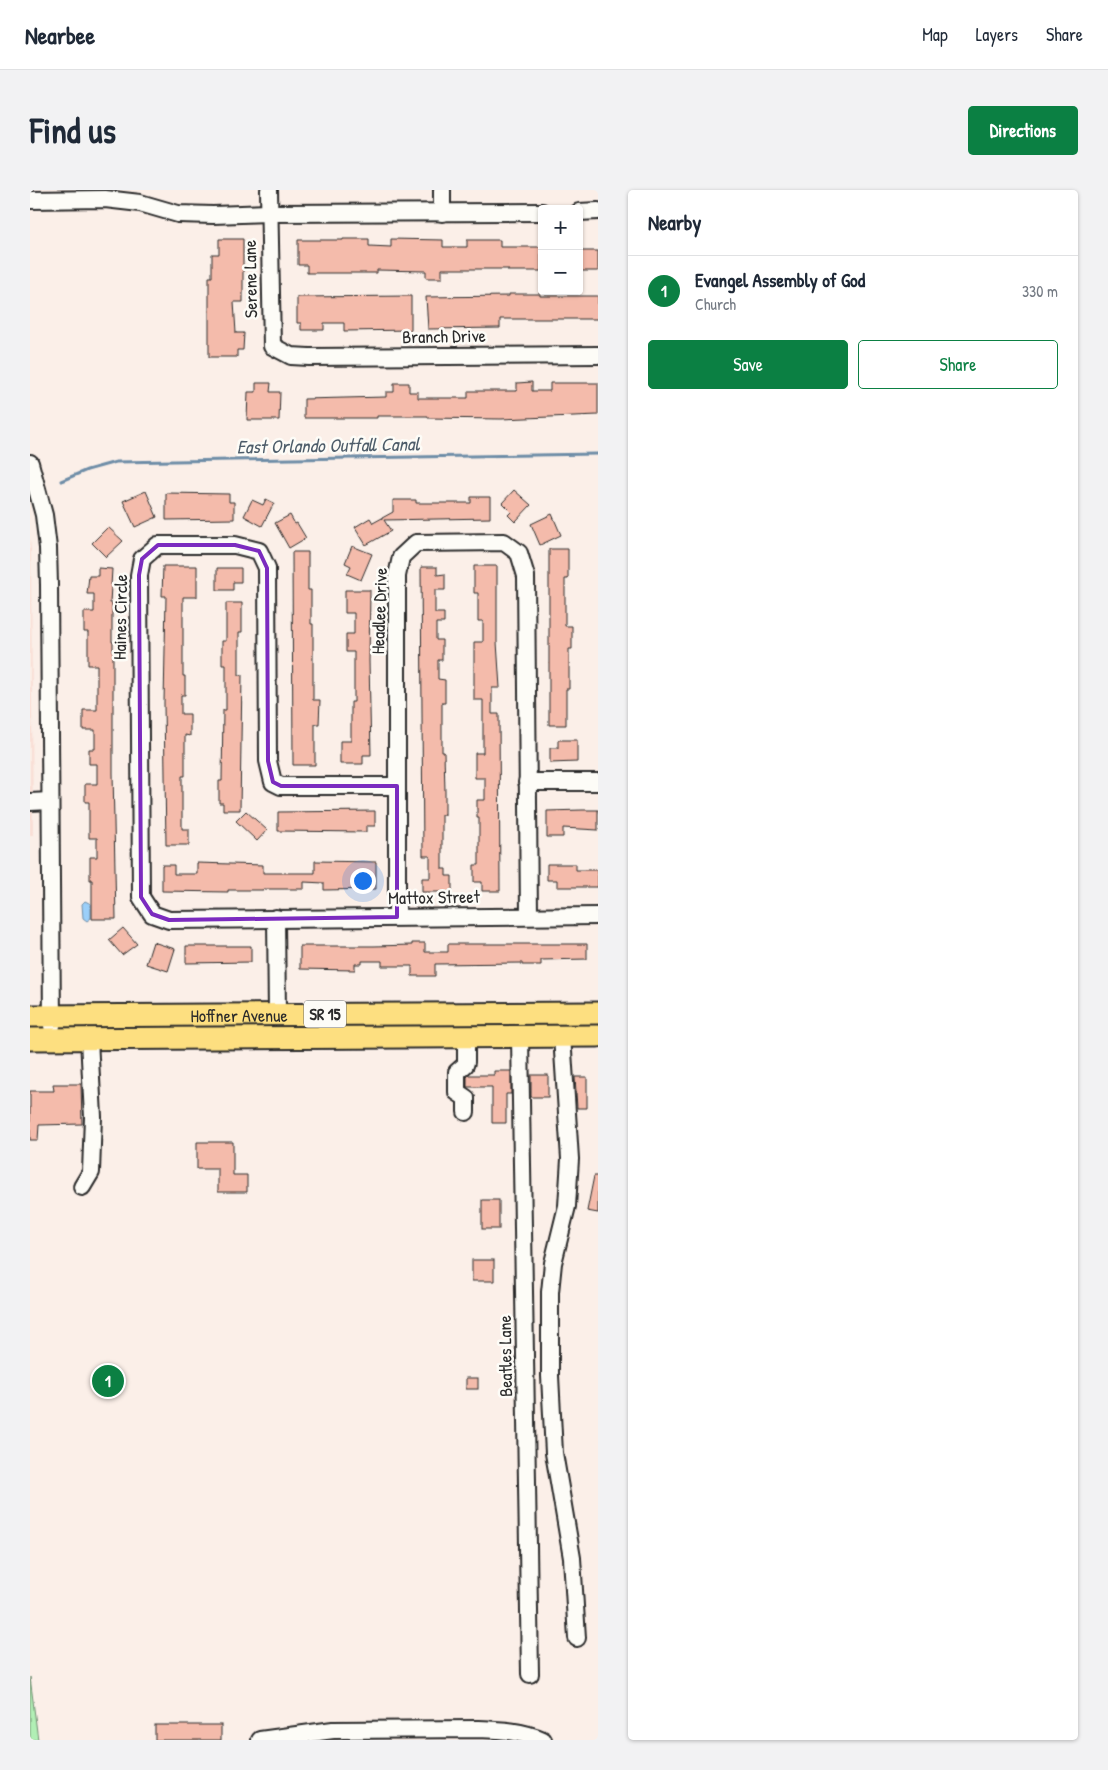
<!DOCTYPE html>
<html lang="en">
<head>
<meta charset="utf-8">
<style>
  :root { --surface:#fff; --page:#f2f2f3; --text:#1f2937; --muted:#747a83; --line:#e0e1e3; --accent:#0b8043 }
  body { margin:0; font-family:"Patrick Hand",sans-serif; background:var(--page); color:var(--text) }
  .controls { position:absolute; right:15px; top:15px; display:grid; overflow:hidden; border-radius:5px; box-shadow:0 1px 4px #0004 }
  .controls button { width:45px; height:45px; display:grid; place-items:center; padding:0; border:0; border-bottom:1px solid var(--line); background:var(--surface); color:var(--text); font:25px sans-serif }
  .you { position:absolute; left:332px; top:690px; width:18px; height:18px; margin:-12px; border:4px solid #fff; border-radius:50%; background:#1a73e8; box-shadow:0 0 0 8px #1a73e833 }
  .badge { display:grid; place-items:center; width:32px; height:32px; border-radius:50%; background:var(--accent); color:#fff; font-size:16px; font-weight:700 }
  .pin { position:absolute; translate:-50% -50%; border:2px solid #fff; box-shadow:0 1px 5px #0006 }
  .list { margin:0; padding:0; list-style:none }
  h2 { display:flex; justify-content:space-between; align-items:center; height:65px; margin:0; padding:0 20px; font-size:21px }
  h2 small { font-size:16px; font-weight:400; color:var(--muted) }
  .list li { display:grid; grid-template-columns:32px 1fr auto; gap:15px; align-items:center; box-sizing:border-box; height:70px; padding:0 20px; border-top:1px solid var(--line) }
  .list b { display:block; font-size:19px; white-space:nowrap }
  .list p { margin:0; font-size:16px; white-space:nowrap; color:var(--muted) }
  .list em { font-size:16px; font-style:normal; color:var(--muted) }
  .actions { display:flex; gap:10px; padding:15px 20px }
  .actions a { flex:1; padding:11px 0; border:1px solid var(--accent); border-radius:5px; text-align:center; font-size:18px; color:var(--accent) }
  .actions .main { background:var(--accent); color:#fff }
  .map { position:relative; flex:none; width:568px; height:1550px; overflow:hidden; border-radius:5px }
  header { display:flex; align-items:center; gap:30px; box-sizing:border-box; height:70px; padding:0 25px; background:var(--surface); border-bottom:1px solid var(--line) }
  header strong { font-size:24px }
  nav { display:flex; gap:28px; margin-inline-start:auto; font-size:18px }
  .intro { display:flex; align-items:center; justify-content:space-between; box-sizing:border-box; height:120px; padding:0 30px }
  h1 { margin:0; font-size:35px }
  .button { padding:12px 22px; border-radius:5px; background:var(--accent); color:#fff; font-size:18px; font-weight:700 }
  main { display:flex; gap:30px; padding:0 30px }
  aside { flex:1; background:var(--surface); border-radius:5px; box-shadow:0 1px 4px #0004 }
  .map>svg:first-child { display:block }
  .built { fill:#f9dfd6 }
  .green { fill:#b1efb5; stroke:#6e8d70 }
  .water { fill:#9bcff9; stroke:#6e8da7 }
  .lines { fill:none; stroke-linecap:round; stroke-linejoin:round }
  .stream { stroke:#6e8da7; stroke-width:3 }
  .building { fill:#f4bbab; stroke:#2b2b2b }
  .minor-casing { stroke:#2b2b2b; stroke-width:20 }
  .major-casing { stroke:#2b2b2b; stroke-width:25 }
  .minor { stroke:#fdfcf7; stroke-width:16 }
  .major { stroke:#fddf80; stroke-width:21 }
  .marked { fill:none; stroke:#7b2cbf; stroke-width:4; stroke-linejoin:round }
  .labels { text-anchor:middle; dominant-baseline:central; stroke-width:5; stroke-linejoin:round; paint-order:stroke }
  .shield { fill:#fdfcf7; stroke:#6a6a68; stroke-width:1 }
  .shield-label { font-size:16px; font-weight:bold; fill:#2b2b2b }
  .street-label { font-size:18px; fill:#2b2b2b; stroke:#fdfcf7 }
  .water-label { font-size:19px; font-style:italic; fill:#4d5c69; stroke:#fdfcf7 }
</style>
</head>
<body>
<header>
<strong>Nearbee</strong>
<nav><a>Map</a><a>Layers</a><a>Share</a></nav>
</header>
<div class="intro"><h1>Find us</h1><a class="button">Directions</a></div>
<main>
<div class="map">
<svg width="568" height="1550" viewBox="0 0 568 1550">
  <rect width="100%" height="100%" fill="#fbefe8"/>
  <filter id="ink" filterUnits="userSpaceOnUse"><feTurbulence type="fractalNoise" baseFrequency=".02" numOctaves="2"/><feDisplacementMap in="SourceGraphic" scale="10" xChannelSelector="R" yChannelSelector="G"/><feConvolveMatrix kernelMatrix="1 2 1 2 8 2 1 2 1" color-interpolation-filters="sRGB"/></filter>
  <g filter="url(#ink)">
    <polygon class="built" points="0,348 1,359 3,645 0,645"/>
    <polygon class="green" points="0,1487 8,1550 0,1550"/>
    <polygon class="water" points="55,711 61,714 61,728 57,731 53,728 52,714"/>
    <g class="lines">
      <polyline class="stream" points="31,291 57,280 86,272 568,264"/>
    </g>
    <g class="building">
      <polygon points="189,49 213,49 213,112 204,112 206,143 214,143 213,160 207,160 207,167 179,167 179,87 182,87 182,64 189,64"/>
      <polygon points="313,49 339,49 339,56 361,57 361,49 413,50 413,57 437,57 437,50 470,50 470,57 511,57 511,81 478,81 478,79 412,79 412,88 396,88 396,81 395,81 347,80 347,83 277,83 277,75 268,75 268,50 313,50"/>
      <rect x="549" y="61" width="19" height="20"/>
      <polygon points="479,104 510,104 510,106 568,106 568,129 470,129 470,138 398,139 396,107 479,106"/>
      <polygon points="381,106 381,140 314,141 314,133 294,133 294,140 271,140 271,133 267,133 267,107"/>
      <polygon points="502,192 502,201 520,201 520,193 568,193 568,225 471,229 398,228 398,226 347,226 347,228 274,228 274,209 356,207 356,202 364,202 364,193 379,193 379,202 388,202 388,208 438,208 438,201 487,201 487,193"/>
      <polygon points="226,193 241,193 240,202 250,202 249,230 217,230 218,202 226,202"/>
      <polygon points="484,300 501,315 485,332 478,325 481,322 472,313"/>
      <polygon points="116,301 127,327 105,337 93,311"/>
      <polygon points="136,303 199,304 199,312 204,312 204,329 136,330"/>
      <polygon points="441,307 460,307 460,328 354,330 361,341 336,355 325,337 340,328 343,333 363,322 363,310 386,310 386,313 441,313"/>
      <polygon points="236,309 244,313 232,336 214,326 222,310 233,315"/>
      <polygon points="522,324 531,345 510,355 501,334"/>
      <polygon points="260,325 265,334 267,333 276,348 259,358 245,333"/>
      <polygon points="78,337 93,351 76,367 62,353"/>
      <polygon points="322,356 342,364 331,390 317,384 321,376 315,373"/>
      <polygon points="519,359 538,359 538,389 535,389 535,436 542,436 542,459 539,459 539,499 536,499 536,535 519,535"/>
      <polygon points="262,362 278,362 278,400 281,400 281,434 283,434 283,510 290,510 289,534 285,534 285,575 263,575"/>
      <polygon points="133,376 167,376 167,407 153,407 153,486 155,486 155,505 151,505 151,524 160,524 160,546 155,545 155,586 152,586 152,639 159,639 159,655 136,655 134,513 136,406 132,406"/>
      <polygon points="444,376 467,376 467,452 470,498 462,498 462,524 469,524 470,701 452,701 452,692 444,692 444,675 449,675 449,628 447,628 447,610 455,610 455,588 445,588 445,563 453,563 453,510 444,510 444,452 453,452 453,431 448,431 448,403 444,403"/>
      <polygon points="391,377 407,377 407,385 415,384 415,400 405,400 405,423 414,423 414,433 406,433 406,450 412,450 412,470 408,470 408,489 415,490 415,513 412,513 412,562 414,562 415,602 415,625 412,625 412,679 416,679 416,686 422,686 422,702 392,702 392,688 400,688 400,666 393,666"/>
      <polygon points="68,378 82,379 80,413 82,413 82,452 83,452 83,583 86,729 62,729 62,690 60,690 60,667 67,667 67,648 59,648 59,612 55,612 55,594 67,594 67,574 59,574 59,559 65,559 65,540 53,540 53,520 67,520 67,475 58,475 58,442 54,442 54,422 64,422 64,404 57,404 59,386 68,386"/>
      <polygon points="187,378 211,378 211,392 203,392 203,400 187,400"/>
      <polygon points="315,400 340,400 339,471 341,565 333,565 333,574 310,574 310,551 321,551 321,512 324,512 324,462 316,462 316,444 324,444 324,423 315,423"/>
      <polygon points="196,413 212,413 212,442 209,442 209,485 212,485 210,620 193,620 193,613 189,613 189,591 192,591 193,520 196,520 196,475 192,475 192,451 196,451"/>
      <polygon points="528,550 547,550 547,572 520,573 520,558 528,558"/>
      <polygon points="552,620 568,620 568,640 533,638 533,647 517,647 517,621"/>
      <polygon points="216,621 237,640 227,651 206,631"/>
      <polygon points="345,621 345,636 336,636 336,642 248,641 248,622"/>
      <polygon points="285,671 346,672 346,699 294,700 294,693 274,692 274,699 233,699 233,700 198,700 198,702 132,701 132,675 144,675 144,684 167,684 167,673 233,675 233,683 285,683"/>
      <polygon points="517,674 546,674 546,680 568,680 568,697 527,697 527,690 517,690"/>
      <polygon points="93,738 107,754 92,765 79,750"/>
      <polygon points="123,752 145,759 138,781 116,774"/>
      <polygon points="382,753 395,753 395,762 418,762 418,754 557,754 557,769 511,770 511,775 492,775 492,773 405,774 405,786 382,786 382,776 352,776 352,771 332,771 332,774 325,774 325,780 270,779 270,756 344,756 382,755"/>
      <polygon points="156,756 221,756 221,772 156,773"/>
      <polygon points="464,881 481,881 481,904 476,904 476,933 462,933 462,897 437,897 437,887 439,885 464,885"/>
      <rect x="501" y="885" width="17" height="22"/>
      <polygon points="545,887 557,887 557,918 547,918"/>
      <polygon points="23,894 51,894 52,934 9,935 8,950 0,950 0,901 24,901"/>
      <polygon points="167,952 203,952 203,985 217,985 217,1002 188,1002 188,979 167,979"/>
      <polygon points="564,986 568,986 568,1023 557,1021"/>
      <rect x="452" y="1010" width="17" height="29"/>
      <rect x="442" y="1070" width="22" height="21"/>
      <rect x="436" y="1188" width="12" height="11"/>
      <rect x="125" y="1535" width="66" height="15"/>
    </g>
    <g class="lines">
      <defs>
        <g id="minor">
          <polyline points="239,0 242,156 261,166 279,167 568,165"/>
          <polyline points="412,0 412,23"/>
          <polyline points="0,10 75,9 110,13 148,24 183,25 238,23 512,22"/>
          <polyline points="549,22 568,21"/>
          <polyline points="0,273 14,325 18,358 19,395 22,836"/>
          <polyline points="497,592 568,592"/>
          <polyline points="367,596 251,596 243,592 238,571 237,378 229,361 205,355 128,355 112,369 109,385 111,707 122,724 139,730 568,726"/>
          <polyline points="0,612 20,611"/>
          <polyline points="367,727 367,386 371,367 386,353 474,352 489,363 496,386 499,726"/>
          <polyline points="246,728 247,825"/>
          <polyline points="532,846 540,969 537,1016 523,1073 520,1102 520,1186 524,1263 542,1368 547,1448"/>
          <polyline points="436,847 436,872 435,875 427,882 427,902 436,908 436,922"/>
          <polyline points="490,847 500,1484"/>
          <polyline points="52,997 61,982 63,927 59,849"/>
          <path d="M230,1550L303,1540L449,1539C471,1540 492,1541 513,1550"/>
        </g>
        <g id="major">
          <path id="s1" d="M0,826L568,823"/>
          <polyline points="0,849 568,846"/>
        </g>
      </defs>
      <use href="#minor" class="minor-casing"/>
      <use href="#major" class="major-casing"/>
      <use href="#minor" class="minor"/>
      <use href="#major" class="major"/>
    </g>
  </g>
  <path class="marked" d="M128,355H205L229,361L237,378L238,571L243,592L251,596H367V727L139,730L122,724L111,707L109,385L112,369Z"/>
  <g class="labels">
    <rect class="shield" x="274" y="810.5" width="42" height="27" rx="4"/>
    <g class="shield-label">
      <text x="295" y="824">SR 15</text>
    </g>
    <g class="street-label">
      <text transform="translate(220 89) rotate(-91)">Serene Lane</text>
      <text transform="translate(414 146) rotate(-1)">Branch Drive</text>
      <text transform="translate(349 421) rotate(-88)">Headlee Drive</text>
      <text transform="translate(90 427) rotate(-89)">Haines Circle</text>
      <text transform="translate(404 707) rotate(-1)">Mattox Street</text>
      <text stroke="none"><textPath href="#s1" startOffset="209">Hoffner Avenue</textPath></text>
      <text transform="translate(475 1166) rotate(-91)">Beatles Lane</text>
    </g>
    <g class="water-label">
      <text transform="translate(298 255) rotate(-1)">East Orlando Outfall Canal</text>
    </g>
  </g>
</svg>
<div class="controls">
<button>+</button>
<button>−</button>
</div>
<div class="you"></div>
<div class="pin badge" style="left:78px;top:1191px">1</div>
</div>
<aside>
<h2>Nearby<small></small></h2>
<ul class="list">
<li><span class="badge">1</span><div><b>Evangel Assembly of God</b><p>Church</p></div><em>330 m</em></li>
</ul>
<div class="actions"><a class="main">Save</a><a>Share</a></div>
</aside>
</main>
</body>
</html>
